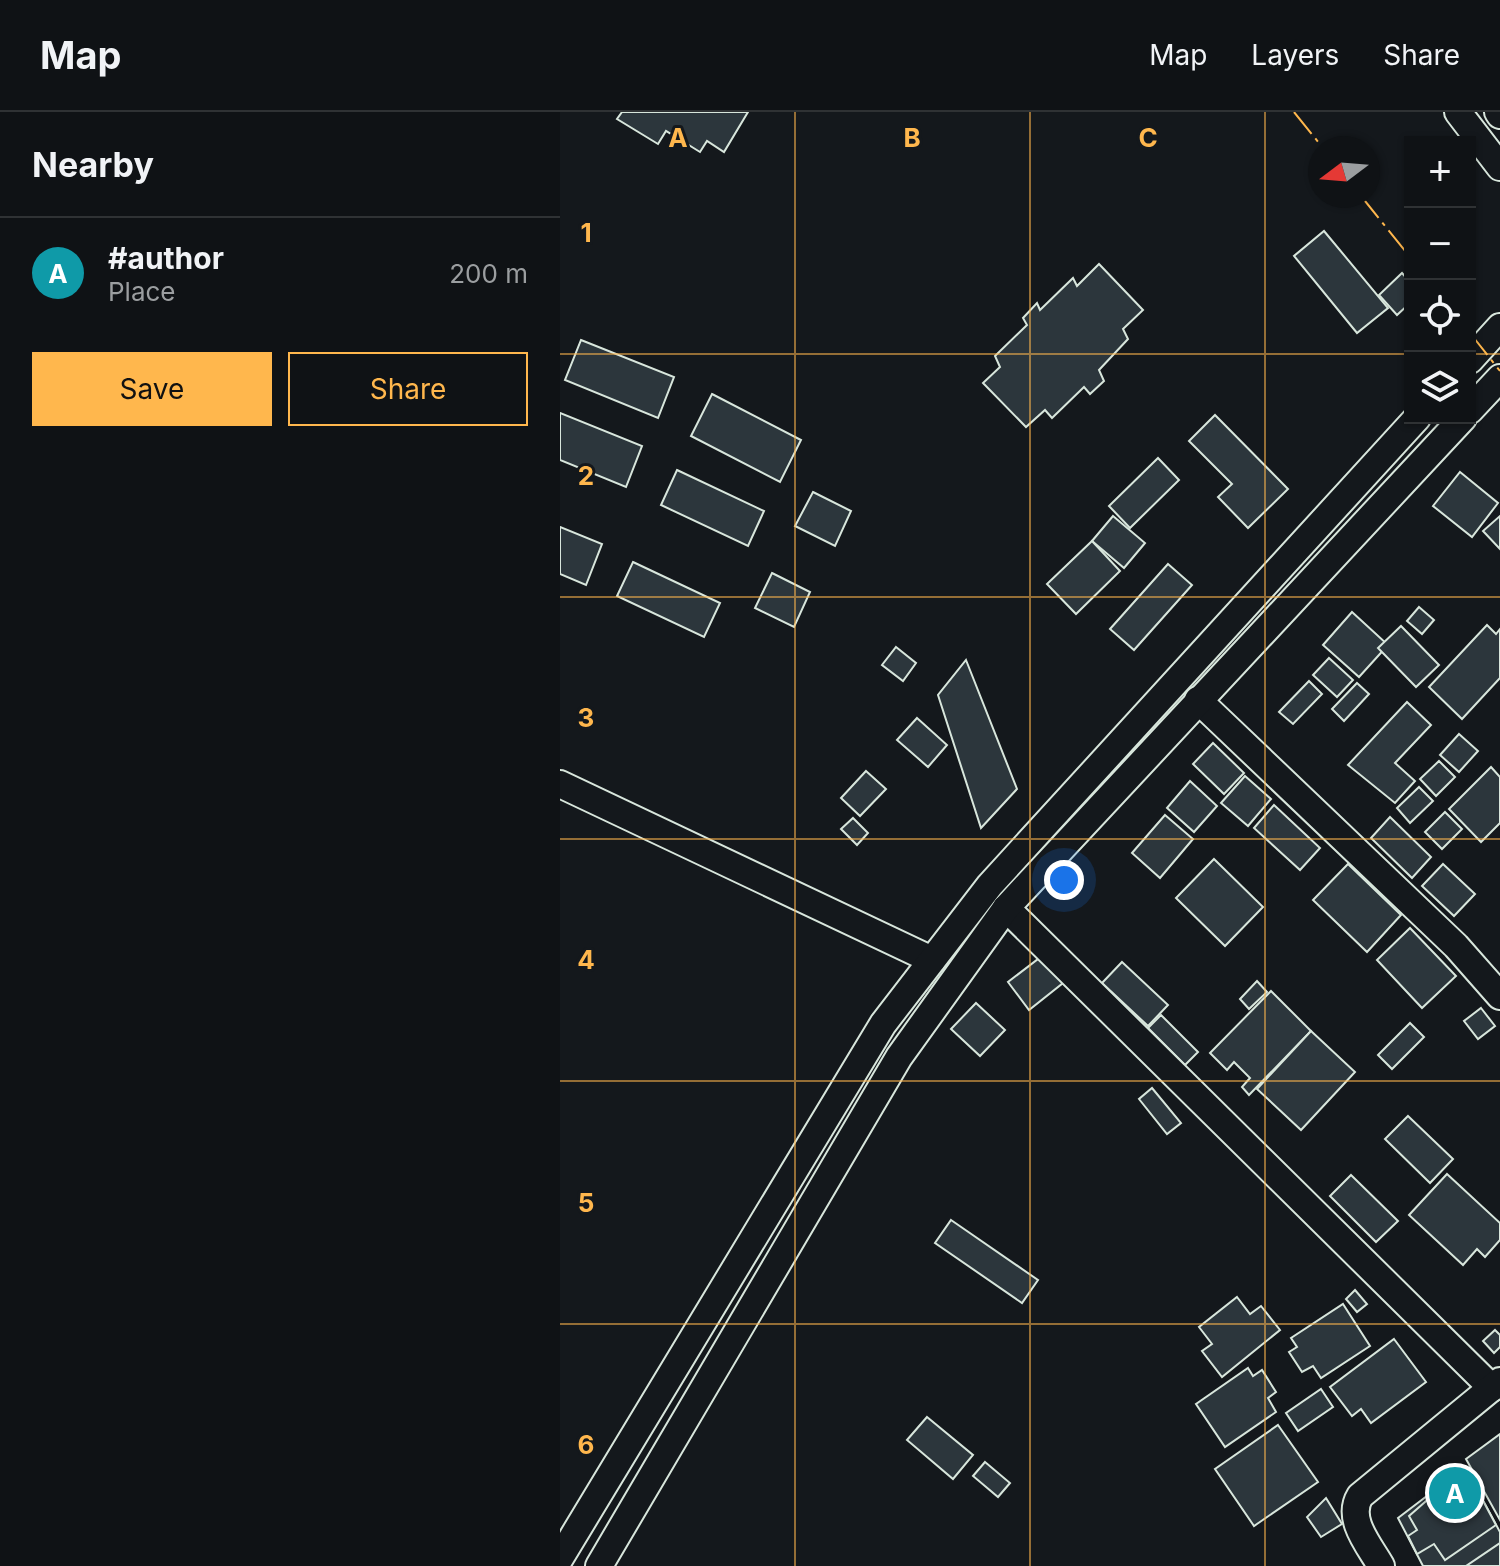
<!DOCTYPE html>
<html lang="en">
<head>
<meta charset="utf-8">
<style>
  :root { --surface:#0f1215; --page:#1d2022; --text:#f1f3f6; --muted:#9b9ea0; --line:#2f3234; --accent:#ffb74d }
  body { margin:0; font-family:Inter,sans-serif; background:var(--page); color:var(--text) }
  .controls { position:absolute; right:24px; top:24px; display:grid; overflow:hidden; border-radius:0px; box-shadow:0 2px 6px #0004 }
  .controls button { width:72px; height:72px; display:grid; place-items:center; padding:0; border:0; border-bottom:2px solid var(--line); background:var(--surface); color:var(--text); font:40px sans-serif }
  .compass { position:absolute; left:748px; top:24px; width:72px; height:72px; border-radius:50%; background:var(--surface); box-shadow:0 2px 6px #0004; rotate:254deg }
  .you { position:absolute; left:504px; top:768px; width:28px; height:28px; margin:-20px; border:6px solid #fff; border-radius:50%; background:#1a73e8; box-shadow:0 0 0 12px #1a73e833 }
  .badge { display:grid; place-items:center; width:52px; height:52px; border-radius:50%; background:var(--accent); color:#fff; font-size:26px; font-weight:700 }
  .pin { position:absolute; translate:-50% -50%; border:4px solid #fff; box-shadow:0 2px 8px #0006 }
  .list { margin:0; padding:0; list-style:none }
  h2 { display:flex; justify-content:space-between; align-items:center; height:104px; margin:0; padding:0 32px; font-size:34px }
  h2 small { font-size:26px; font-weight:400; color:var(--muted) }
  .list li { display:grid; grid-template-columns:52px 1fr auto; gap:24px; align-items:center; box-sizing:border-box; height:112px; padding:0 32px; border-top:2px solid var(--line) }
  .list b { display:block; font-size:30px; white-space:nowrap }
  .list p { margin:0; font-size:26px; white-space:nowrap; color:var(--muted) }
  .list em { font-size:26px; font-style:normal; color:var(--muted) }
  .actions { display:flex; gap:16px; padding:24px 32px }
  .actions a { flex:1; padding:18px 0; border:2px solid var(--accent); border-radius:0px; text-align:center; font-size:28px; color:var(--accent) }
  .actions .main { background:var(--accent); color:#111 }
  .icon { flex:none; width:44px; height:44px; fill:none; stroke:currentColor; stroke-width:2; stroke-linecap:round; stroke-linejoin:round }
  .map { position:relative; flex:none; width:940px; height:1454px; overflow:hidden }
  header { display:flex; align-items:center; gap:48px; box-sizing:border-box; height:112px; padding:0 40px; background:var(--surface); border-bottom:2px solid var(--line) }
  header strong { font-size:38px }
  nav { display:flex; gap:44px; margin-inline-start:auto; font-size:28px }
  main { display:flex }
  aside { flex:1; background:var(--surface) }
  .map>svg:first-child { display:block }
  .building { fill:#2c363c; stroke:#d8e6dc; stroke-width:2 }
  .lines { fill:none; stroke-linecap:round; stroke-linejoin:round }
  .minor-casing { stroke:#d8e6dc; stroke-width:30 }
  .minor { stroke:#14181c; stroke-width:26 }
  .power { stroke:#ffb74d; stroke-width:2; stroke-dasharray:28 6 4 6; stroke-linecap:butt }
  .grid { fill:none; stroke:#ffb74d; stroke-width:2; stroke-opacity:0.55 }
  .grid-label { font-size:26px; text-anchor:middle; font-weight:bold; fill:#ffb74d; stroke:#14181c; stroke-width:6; stroke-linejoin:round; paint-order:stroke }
</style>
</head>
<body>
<header>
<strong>Map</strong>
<nav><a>Map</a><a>Layers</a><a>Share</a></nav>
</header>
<main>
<aside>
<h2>Nearby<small></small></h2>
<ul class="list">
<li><span class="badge" style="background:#0f9aa8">A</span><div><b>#author</b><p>Place</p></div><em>200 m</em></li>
</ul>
<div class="actions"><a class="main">Save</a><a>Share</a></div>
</aside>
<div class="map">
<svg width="940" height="1454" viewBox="0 0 940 1454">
  <rect width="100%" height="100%" fill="#14181c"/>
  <g class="building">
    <polygon points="62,0 188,0 164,40 147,29 140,40 106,19 98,32 57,7"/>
    <polygon points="764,119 828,196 797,221 734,144"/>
    <polygon points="539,152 583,198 563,217 568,227 539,258 544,269 530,282 524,275 492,306 485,298 466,315 423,271 440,255 435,244 467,213 463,206 477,191 480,198 513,166 517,174"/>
    <polygon points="842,161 850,170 850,191 837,203 819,183"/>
    <polygon points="21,228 114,265 98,306 5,268"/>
    <polygon points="152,282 241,328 220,370 131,324"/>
    <polygon points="0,301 82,334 66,375 0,348"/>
    <polygon points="655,303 728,377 688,416 658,385 672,372 629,329"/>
    <polygon points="598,346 619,368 570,416 549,394"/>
    <polygon points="117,358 204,399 188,434 101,393"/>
    <polygon points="900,360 938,391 912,425 873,394"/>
    <polygon points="253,380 291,399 275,434 235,414"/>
    <polygon points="553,404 585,431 564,456 532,429"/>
    <polygon points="940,404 940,437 923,419"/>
    <polygon points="0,415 42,432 26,473 0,462"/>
    <polygon points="532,429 560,459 516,502 487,472"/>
    <polygon points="73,450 160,491 144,525 57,484"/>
    <polygon points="608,452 632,473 574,538 550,517"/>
    <polygon points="212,461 250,480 234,515 195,496"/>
    <polygon points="859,495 874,508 862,522 847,509"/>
    <polygon points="792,500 828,533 799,565 763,533"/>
    <polygon points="927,513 936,522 940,517 940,566 902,607 869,575"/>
    <polygon points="841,514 879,553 856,575 818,536"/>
    <polygon points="336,535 356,551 343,569 322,553"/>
    <polygon points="769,546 793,568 777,585 753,563"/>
    <polygon points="406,548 457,677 421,716 378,583"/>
    <polygon points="749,569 762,582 733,612 719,600"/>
    <polygon points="797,571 809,582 784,609 772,597"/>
    <polygon points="847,590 871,613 835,651 855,669 835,691 788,653"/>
    <polygon points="357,606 387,633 368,655 337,628"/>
    <polygon points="899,622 918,639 899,660 880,643"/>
    <polygon points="653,631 684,661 664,682 633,652"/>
    <polygon points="879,649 895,665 876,684 860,667"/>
    <polygon points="931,655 940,665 940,711 921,730 889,697"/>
    <polygon points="306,659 326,677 300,704 281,686"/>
    <polygon points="685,664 711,687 688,714 661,691"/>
    <polygon points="630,669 657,694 634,720 607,696"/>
    <polygon points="859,675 873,689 850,711 837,696"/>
    <polygon points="714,693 760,736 740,758 694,716"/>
    <polygon points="885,700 902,717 882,737 865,720"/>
    <polygon points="605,703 633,727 600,766 572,741"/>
    <polygon points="830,705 871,745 852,766 811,726"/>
    <polygon points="293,706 308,721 297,733 281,717"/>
    <polygon points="654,747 703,795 665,834 616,786"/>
    <polygon points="788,752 841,803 807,840 753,788"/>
    <polygon points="883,752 915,782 894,804 862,774"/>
    <polygon points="850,816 896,864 862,896 817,848"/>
    <polygon points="482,844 503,871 469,898 448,870"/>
    <polygon points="562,850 608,893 588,914 542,871"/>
    <polygon points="697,869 707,880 689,897 680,887"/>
    <polygon points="711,879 751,919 689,983 682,975 690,966 674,950 667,958 650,941"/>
    <polygon points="416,891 445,918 420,944 391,917"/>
    <polygon points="921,896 935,914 918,927 904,909"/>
    <polygon points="601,903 638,940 625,953 588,916"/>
    <polygon points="850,911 864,925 832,957 818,943"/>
    <polygon points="751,919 795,960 741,1018 697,977"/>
    <polygon points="592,976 621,1011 607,1022 579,987"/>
    <polygon points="848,1004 893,1047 870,1071 825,1027"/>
    <polygon points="887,1062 940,1111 940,1128 925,1145 917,1137 903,1153 849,1103"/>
    <polygon points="791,1063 838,1109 816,1130 770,1084"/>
    <polygon points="391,1108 478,1168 462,1191 375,1131"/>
    <polygon points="795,1178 807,1192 797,1200 786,1187"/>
    <polygon points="677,1185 690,1202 701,1194 720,1218 662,1265 642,1239 652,1232 639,1215"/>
    <polygon points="783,1192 810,1234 761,1266 753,1254 742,1260 729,1240 737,1235 731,1226"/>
    <polygon points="935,1218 940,1223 940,1235 934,1241 923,1229"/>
    <polygon points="834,1227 866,1270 811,1311 801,1297 792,1304 770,1275"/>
    <polygon points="688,1256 693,1264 702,1258 716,1280 708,1286 716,1300 665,1335 636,1292"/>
    <polygon points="761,1277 773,1295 738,1319 726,1301"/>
    <polygon points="367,1305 413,1343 393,1367 347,1328"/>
    <polygon points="718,1313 758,1370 694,1414 655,1357"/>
    <polygon points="940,1322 940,1408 906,1347"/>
    <polygon points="425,1350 450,1371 438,1385 413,1364"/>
    <polygon points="905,1355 940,1420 940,1454 863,1454 838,1406"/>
    <polygon points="905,1355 936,1413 885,1448 874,1432 857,1442 848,1424 857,1418 849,1404"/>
    <polygon points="766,1386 782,1412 761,1425 747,1405"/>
    <polygon points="940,1431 940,1454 906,1454"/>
  </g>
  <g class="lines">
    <defs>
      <g id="minor">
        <polyline points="898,0 940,55"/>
        <polyline points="938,0 940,3"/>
        <polyline points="910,248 940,215"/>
        <polyline points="910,298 940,266"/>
        <polyline points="638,588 896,834 940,884"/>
        <polyline points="0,672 372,848"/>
        <polyline points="446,796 932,1276"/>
        <polyline points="0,1446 323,912 430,773 857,306"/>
        <polyline points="39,1454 339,945 446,796 903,306"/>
        <path d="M821,1454C809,1433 786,1407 800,1384L940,1269"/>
      </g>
    </defs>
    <use href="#minor" class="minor-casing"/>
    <use href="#minor" class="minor"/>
    <g class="power">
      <polyline points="734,0 763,36"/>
      <polyline points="801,84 850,145"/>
      <polyline points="910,221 940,259"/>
    </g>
  </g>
  <path class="grid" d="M235,0V1454M470,0V1454M705,0V1454M0,242H850M910,242H940M0,485H940M0,727H940M0,969H940M0,1212H940"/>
  <g class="grid-label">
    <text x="118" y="35">A</text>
    <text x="352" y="35">B</text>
    <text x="588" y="35">C</text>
    <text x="26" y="130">1</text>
    <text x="26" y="373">2</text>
    <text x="26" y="615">3</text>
    <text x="26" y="857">4</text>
    <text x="26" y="1100">5</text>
    <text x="26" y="1342">6</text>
  </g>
</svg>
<div class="controls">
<button>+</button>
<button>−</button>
<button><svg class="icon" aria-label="locate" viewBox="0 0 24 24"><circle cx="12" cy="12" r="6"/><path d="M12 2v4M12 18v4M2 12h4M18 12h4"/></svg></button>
<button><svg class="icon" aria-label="layers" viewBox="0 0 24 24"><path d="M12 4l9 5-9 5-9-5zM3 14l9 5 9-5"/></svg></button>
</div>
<svg class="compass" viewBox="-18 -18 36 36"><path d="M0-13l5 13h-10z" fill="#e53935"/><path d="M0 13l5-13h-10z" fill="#9b9ea0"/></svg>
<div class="you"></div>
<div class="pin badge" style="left:895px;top:1381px;background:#0f9aa8">A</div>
</div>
</main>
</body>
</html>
